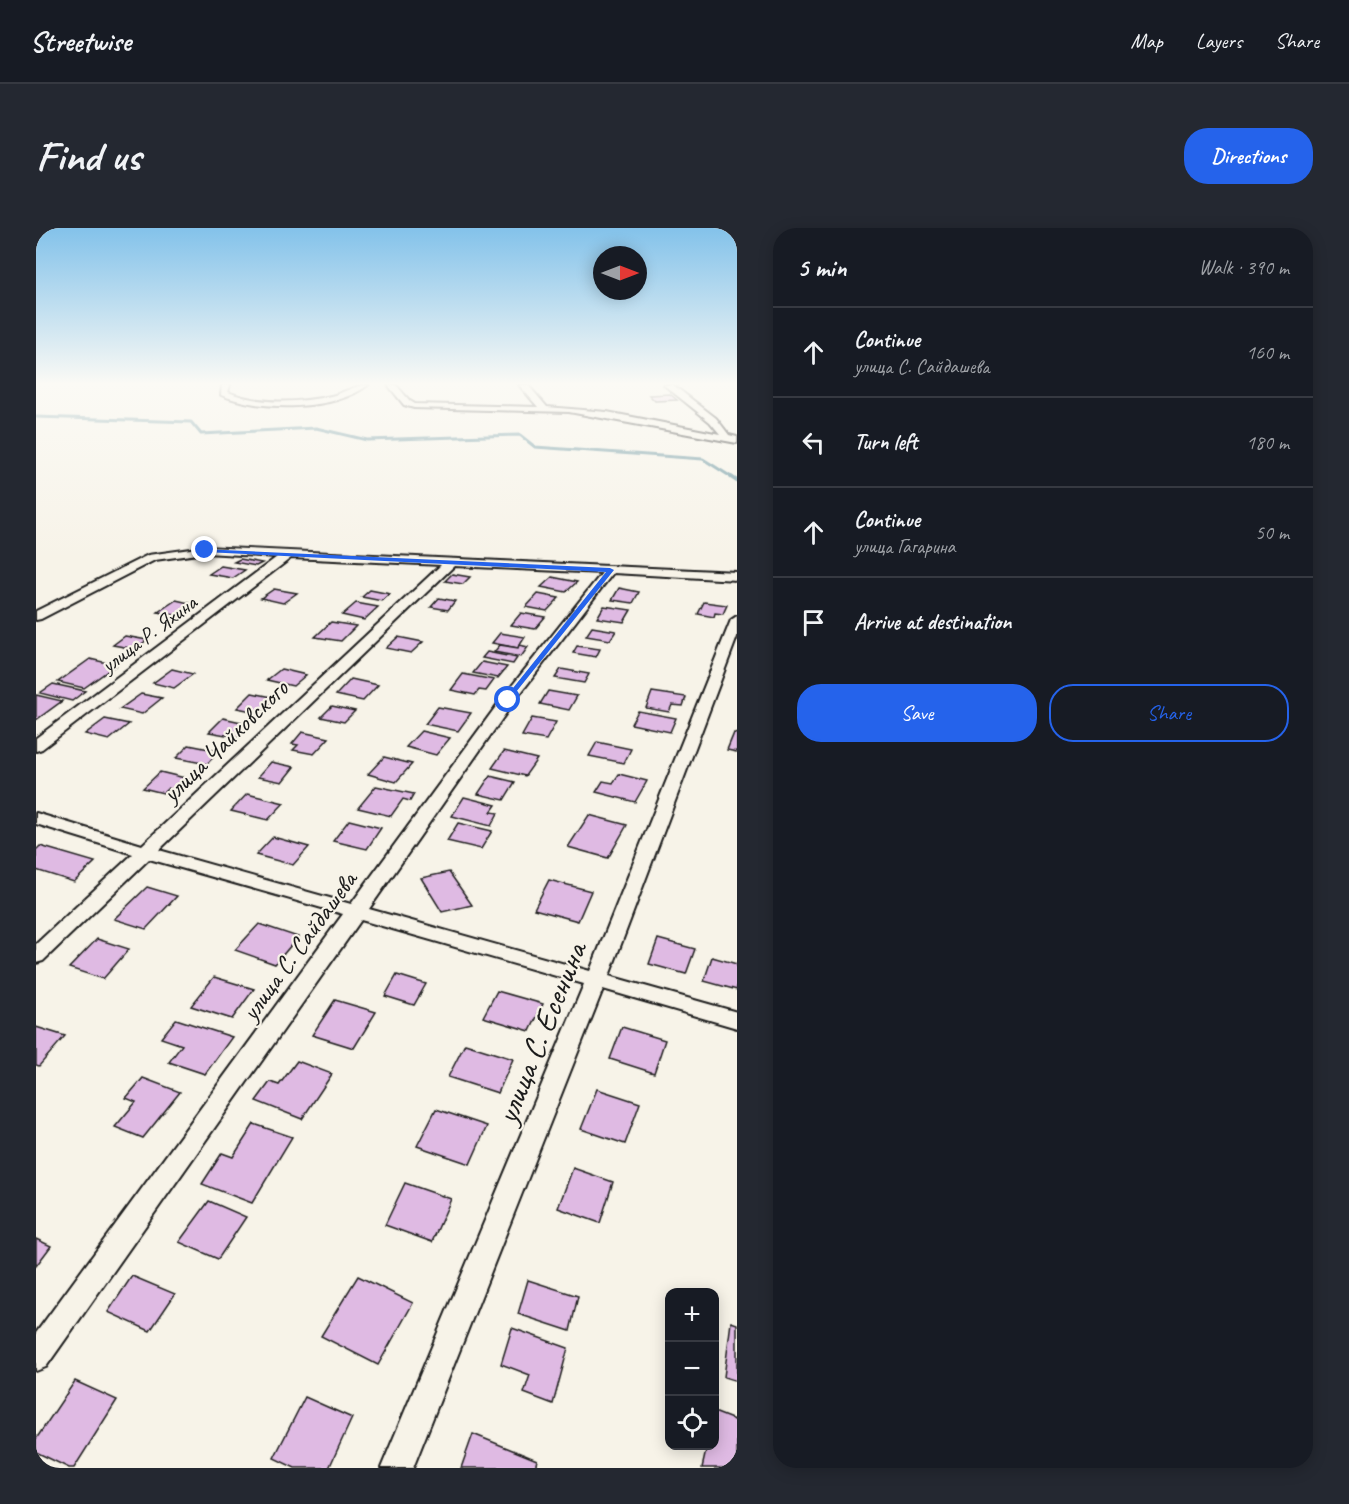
<!DOCTYPE html>
<html lang="en">
<head>
<meta charset="utf-8">
<style>
  :root { --surface:#171b24; --page:#242831; --text:#f1f3f6; --muted:#9ea1a6; --line:#363941; --accent:#2563eb }
  body { margin:0; font-family:Caveat,sans-serif; background:var(--page); color:var(--text) }
  .controls { position:absolute; right:18px; bottom:18px; display:grid; overflow:hidden; border-radius:12px; box-shadow:0 3px 15px #0003 }
  .controls button { width:54px; height:54px; display:grid; place-items:center; padding:0; border:0; border-bottom:2px solid var(--line); background:var(--surface); color:var(--text); font:30px sans-serif }
  .compass { position:absolute; left:557px; top:18px; width:54px; height:54px; border-radius:50%; background:var(--surface); box-shadow:0 3px 15px #0003; rotate:90deg }
  .stop { position:absolute; width:18px; height:18px; margin:-14px; border:4px solid #2563eb; border-radius:50%; background:#fff }
  .stop.end { background:#2563eb; border-color:#fff; box-shadow:0 2px 6px #0008 }
  .list { margin:0; padding:0; list-style:none }
  h2 { display:flex; justify-content:space-between; align-items:center; height:78px; margin:0; padding:0 24px; font-size:26px }
  h2 small { font-size:20px; font-weight:400; color:var(--muted) }
  .list li { display:grid; grid-template-columns:39px 1fr auto; gap:18px; align-items:center; box-sizing:border-box; height:90px; padding:0 24px; border-top:2px solid var(--line) }
  .list b { display:block; font-size:22px; white-space:nowrap }
  .list p { margin:0; font-size:20px; white-space:nowrap; color:var(--muted) }
  .list em { font-size:20px; font-style:normal; color:var(--muted) }
  .actions { display:flex; gap:12px; padding:18px 24px }
  .actions a { flex:1; padding:14px 0; border:2px solid var(--accent); border-radius:24px; text-align:center; font-size:21px; color:var(--accent) }
  .actions .main { background:var(--accent); color:#fff }
  .icon { flex:none; width:33px; height:33px; fill:none; stroke:currentColor; stroke-width:2; stroke-linecap:round; stroke-linejoin:round }
  .map { position:relative; flex:none; width:701px; height:1240px; overflow:hidden; border-radius:24px }
  header { display:flex; align-items:center; gap:36px; box-sizing:border-box; height:84px; padding:0 30px; background:var(--surface); border-bottom:2px solid var(--line) }
  header strong { font-size:28px }
  nav { display:flex; gap:33px; margin-inline-start:auto; font-size:21px }
  .intro { display:flex; align-items:center; justify-content:space-between; box-sizing:border-box; height:144px; padding:0 36px }
  h1 { margin:0; font-size:42px }
  .button { padding:15px 27px; border-radius:24px; background:var(--accent); color:#fff; font-size:21px; font-weight:700 }
  main { display:flex; gap:36px; padding:0 36px }
  aside { flex:1; background:var(--surface); border-radius:24px; box-shadow:0 3px 15px #0003 }
  .map>svg:first-child { display:block }
  .lines { fill:none; stroke-linecap:round; stroke-linejoin:round }
  .stream-far1 { stroke:#608d99; stroke-width:3 }
  .stream { stroke:#608d99; stroke-width:4 }
  .building { fill:#dfbae3; stroke:#1c1c1c; stroke-width:1.5 }
  .minor-casing { stroke:#1c1c1c; stroke-width:4 }
  .minor { fill:#f7f3e8; fill-rule:evenodd }
  .route { fill:#2563eb }
  .labels { text-anchor:middle; dominant-baseline:central; stroke-width:4.5; stroke-linejoin:round; paint-order:stroke }
  .far-street-label { font-size:22px; fill:#1c1c1c; stroke:#f7f3e8 }
  .street-label { font-size:26px; fill:#1c1c1c; stroke:#f7f3e8 }
  .near-street-label { font-size:32px; fill:#1c1c1c; stroke:#f7f3e8 }
</style>
</head>
<body>
<header>
<strong>Streetwise</strong>
<nav><a>Map</a><a>Layers</a><a>Share</a></nav>
</header>
<div class="intro"><h1>Find us</h1><a class="button">Directions</a></div>
<main>
<div class="map">
<svg width="701" height="1240" viewBox="0 0 701 1240">
  <rect width="100%" height="100%" fill="#f7f3e8"/>
  <filter id="ink" filterUnits="userSpaceOnUse"><feTurbulence type="fractalNoise" baseFrequency=".0167" numOctaves="2"/><feDisplacementMap in="SourceGraphic" scale="12" xChannelSelector="R" yChannelSelector="G"/><feConvolveMatrix kernelMatrix="1 2 1 2 8 2 1 2 1" color-interpolation-filters="sRGB"/></filter>
  <g filter="url(#ink)">
    <g class="lines">
      <polyline class="stream-far1" points="0,189 155,194 165,206 280,200 331,212 484,207 499,219 667,231 697,250"/>
      <polyline class="stream" points="695,249 701,253"/>
    </g>
    <g class="building">
      <polygon points="634,166 641,172 619,173 613,167"/>
      <polygon points="204,331 226,335 220,338 198,334"/>
      <polygon points="185,338 209,342 197,350 173,346"/>
      <polygon points="416,346 434,349 427,356 409,353"/>
      <polygon points="516,349 541,354 530,364 505,359"/>
      <polygon points="583,360 603,364 597,375 576,372"/>
      <polygon points="238,361 261,365 247,375 225,370"/>
      <polygon points="334,362 354,366 346,373 326,369"/>
      <polygon points="502,366 523,370 511,383 490,379"/>
      <polygon points="403,370 419,373 412,382 395,379"/>
      <polygon points="140,372 162,377 145,388 122,384"/>
      <polygon points="668,374 691,377 687,386 679,385 678,389 662,386"/>
      <polygon points="320,375 342,379 328,392 306,387"/>
      <polygon points="568,378 595,382 588,394 561,390"/>
      <polygon points="485,385 509,389 499,401 475,397"/>
      <polygon points="295,394 320,398 305,413 279,409"/>
      <polygon points="556,399 580,403 574,412 550,408"/>
      <polygon points="464,405 489,409 482,420 456,415"/>
      <polygon points="89,408 111,412 99,421 77,417"/>
      <polygon points="362,409 387,414 375,425 350,420"/>
      <polygon points="464,417 482,420 483,417 492,419 485,429 458,424"/>
      <polygon points="541,418 564,421 560,429 537,425"/>
      <polygon points="451,424 481,430 477,436 446,430"/>
      <polygon points="54,431 80,437 48,460 22,454"/>
      <polygon points="446,434 471,439 462,450 437,445"/>
      <polygon points="136,441 157,446 138,460 117,455"/>
      <polygon points="245,441 270,447 257,458 231,452"/>
      <polygon points="525,441 553,446 548,455 519,450"/>
      <polygon points="427,446 458,452 450,463 443,462 439,467 415,462"/>
      <polygon points="315,451 342,457 327,473 300,467"/>
      <polygon points="17,456 49,463 36,473 4,465"/>
      <polygon points="512,463 541,468 533,482 504,476"/>
      <polygon points="616,464 650,469 647,478 636,477 633,484 610,480"/>
      <polygon points="216,465 241,470 226,485 201,480"/>
      <polygon points="105,466 126,470 106,486 84,481"/>
      <polygon points="0,467 26,473 0,492"/>
      <polygon points="296,478 319,483 308,494 285,489"/>
      <polygon points="402,479 435,485 422,503 389,496"/>
      <polygon points="602,483 640,490 634,504 595,496"/>
      <polygon points="187,490 214,496 201,509 173,504"/>
      <polygon points="496,490 520,494 510,512 486,508"/>
      <polygon points="69,491 93,496 73,512 49,506"/>
      <polygon points="385,503 414,510 400,527 370,519"/>
      <polygon points="266,504 293,510 278,526 257,522 262,517 256,516"/>
      <polygon points="698,505 701,506 701,524 691,522"/>
      <polygon points="561,514 595,521 588,535 553,528"/>
      <polygon points="153,517 183,523 171,536 140,530"/>
      <polygon points="468,523 501,531 489,548 456,540"/>
      <polygon points="348,529 376,536 360,554 332,546"/>
      <polygon points="235,534 258,539 246,554 222,549"/>
      <polygon points="124,544 153,551 141,563 132,560 127,565 107,560"/>
      <polygon points="583,546 611,553 599,574 560,564 567,553 577,555"/>
      <polygon points="454,548 479,554 468,572 442,566"/>
      <polygon points="340,558 378,566 374,573 367,571 355,588 322,580"/>
      <polygon points="211,566 248,575 232,592 195,583"/>
      <polygon points="428,569 460,577 455,584 462,585 455,598 416,588"/>
      <polygon points="553,587 591,597 572,630 532,619"/>
      <polygon points="313,592 345,600 331,621 297,613"/>
      <polygon points="422,595 456,603 445,621 411,613"/>
      <polygon points="237,609 273,619 257,637 220,627"/>
      <polygon points="4,618 59,634 38,654 0,642 0,622"/>
      <polygon points="413,644 436,677 406,684 385,650"/>
      <polygon points="513,652 555,663 542,693 498,681"/>
      <polygon points="111,659 141,668 110,701 78,691"/>
      <polygon points="223,696 262,709 239,736 199,722"/>
      <polygon points="61,711 93,721 67,751 33,740"/>
      <polygon points="622,711 659,721 650,746 613,736"/>
      <polygon points="676,729 701,736 701,762 668,753"/>
      <polygon points="361,747 390,756 378,777 349,768"/>
      <polygon points="178,749 218,761 196,791 155,778"/>
      <polygon points="461,763 507,776 494,803 447,789"/>
      <polygon points="299,772 340,784 318,820 276,807"/>
      <polygon points="140,791 196,809 169,846 133,834 146,817 125,810"/>
      <polygon points="0,799 29,808 3,838 0,837"/>
      <polygon points="586,799 629,812 618,845 574,831"/>
      <polygon points="429,816 477,831 462,865 412,849"/>
      <polygon points="261,833 296,846 266,891 220,873 234,854 243,857"/>
      <polygon points="107,850 144,864 107,910 79,899 100,874 90,870"/>
      <polygon points="561,861 604,875 589,916 545,901"/>
      <polygon points="400,881 451,898 434,936 381,918"/>
      <polygon points="218,896 256,909 216,975 166,956 186,925 197,929"/>
      <polygon points="537,940 577,954 564,995 522,980"/>
      <polygon points="369,955 415,971 396,1014 349,997"/>
      <polygon points="173,973 210,989 182,1031 143,1014"/>
      <polygon points="0,1011 15,1018 0,1038"/>
      <polygon points="96,1048 139,1066 114,1103 72,1084"/>
      <polygon points="322,1048 377,1075 342,1137 285,1108"/>
      <polygon points="492,1052 542,1068 534,1103 482,1086"/>
      <polygon points="695,1094 701,1096 701,1153 688,1149"/>
      <polygon points="476,1100 532,1120 517,1176 488,1165 494,1147 465,1136"/>
      <polygon points="39,1153 81,1172 38,1240 33,1240 0,1224 0,1211"/>
      <polygon points="269,1169 316,1190 293,1240 259,1240 238,1230"/>
      <polygon points="678,1184 701,1193 701,1240 666,1240 671,1218 678,1218"/>
      <polygon points="437,1206 501,1232 499,1240 425,1240"/>
    </g>
    <g class="lines">
      <defs>
        <g id="minor">
          <path d="M186,157H194L192,164C224,177 263,175 295,168C308,165 318,157 332,157C297,184 224,183 185,167Z"/>
          <polygon points="352,157 360,157 374,173 379,176 502,179 483,157 492,157 511,179 571,184 684,206 674,194 628,157 637,157 680,190 693,207 701,209 701,215 533,184 378,180 368,177"/>
          <path d="M169,319L701,344V352L577,345L477,475L333,681L554,743L695,392L701,388V409L573,748L701,784V800L567,761L377,1240H345L548,756L325,692L10,1139L0,1143V1105L307,686L113,631L7,733L0,735V716L97,626L0,596V585L106,617L405,337L255,330L6,521L0,523V510L241,329L169,325L119,332L5,391L0,392V383L112,327ZM418,338L566,345L467,469L315,676L123,622Z"/>
        </g>
      </defs>
      <use href="#minor" class="minor-casing"/>
      <use href="#minor" class="minor"/>
    </g>
  </g>
  <linearGradient id="sky" x2="0" y2="1"><stop stop-color="#83c2ea"/><stop offset="0.47" stop-color="#fbfaf5"/><stop offset="1" stop-color="#fbfaf5" stop-opacity="0"/></linearGradient>
  <rect width="701" height="331" fill="url(#sky)"/>
  <polygon class="route" points="166,321 574,340 578,342 472,474 469,470 570,344 169,324"/>
  <g class="labels">
    <g class="far-street-label">
      <text transform="translate(113 406) rotate(-37)">улица Р. Яхина</text>
    </g>
    <g class="street-label">
      <text transform="translate(189 513) rotate(-44)">улица Чайковского</text>
      <text transform="translate(263 718) rotate(-54)">улица С. Сайдашева</text>
    </g>
    <g class="near-street-label">
      <text transform="translate(505 805) rotate(-68)">улица С. Есенина</text>
    </g>
  </g>
</svg>
<div class="controls">
<button>+</button>
<button>−</button>
<button><svg class="icon" aria-label="locate" viewBox="0 0 24 24"><circle cx="12" cy="12" r="6"/><path d="M12 2v4M12 18v4M2 12h4M18 12h4"/></svg></button>
</div>
<svg class="compass" viewBox="-18 -18 36 36"><path d="M0-13l5 13h-10z" fill="#e53935"/><path d="M0 13l5-13h-10z" fill="#9ea1a6"/></svg>
<div class="stop" style="left:472px;top:472px"></div>
<div class="stop end" style="left:169px;top:322px"></div>
</div>
<aside>
<h2>5 min<small>Walk · 390 m</small></h2>
<ul class="list">
<li><svg class="icon" aria-label="ahead" viewBox="0 0 24 24"><path d="M12 20V5M6 11l6-6 6 6"/></svg><div><b>Continue</b><p>улица С. Сайдашева</p></div><em>160 m</em></li>
<li><svg class="icon" aria-label="left" viewBox="0 0 24 24"><path d="M17 20v-9H6M10 6l-5 5 5 5"/></svg><div><b>Turn left</b></div><em>180 m</em></li>
<li><svg class="icon" aria-label="ahead" viewBox="0 0 24 24"><path d="M12 20V5M6 11l6-6 6 6"/></svg><div><b>Continue</b><p>улица Гагарина</p></div><em>50 m</em></li>
<li><svg class="icon" aria-label="arrive" viewBox="0 0 24 24"><path d="M6 21V4h12l-3 4 3 4H6"/></svg><div><b>Arrive at destination</b></div></li>
</ul>
<div class="actions"><a class="main">Save</a><a>Share</a></div>
</aside>
</main>
</body>
</html>
